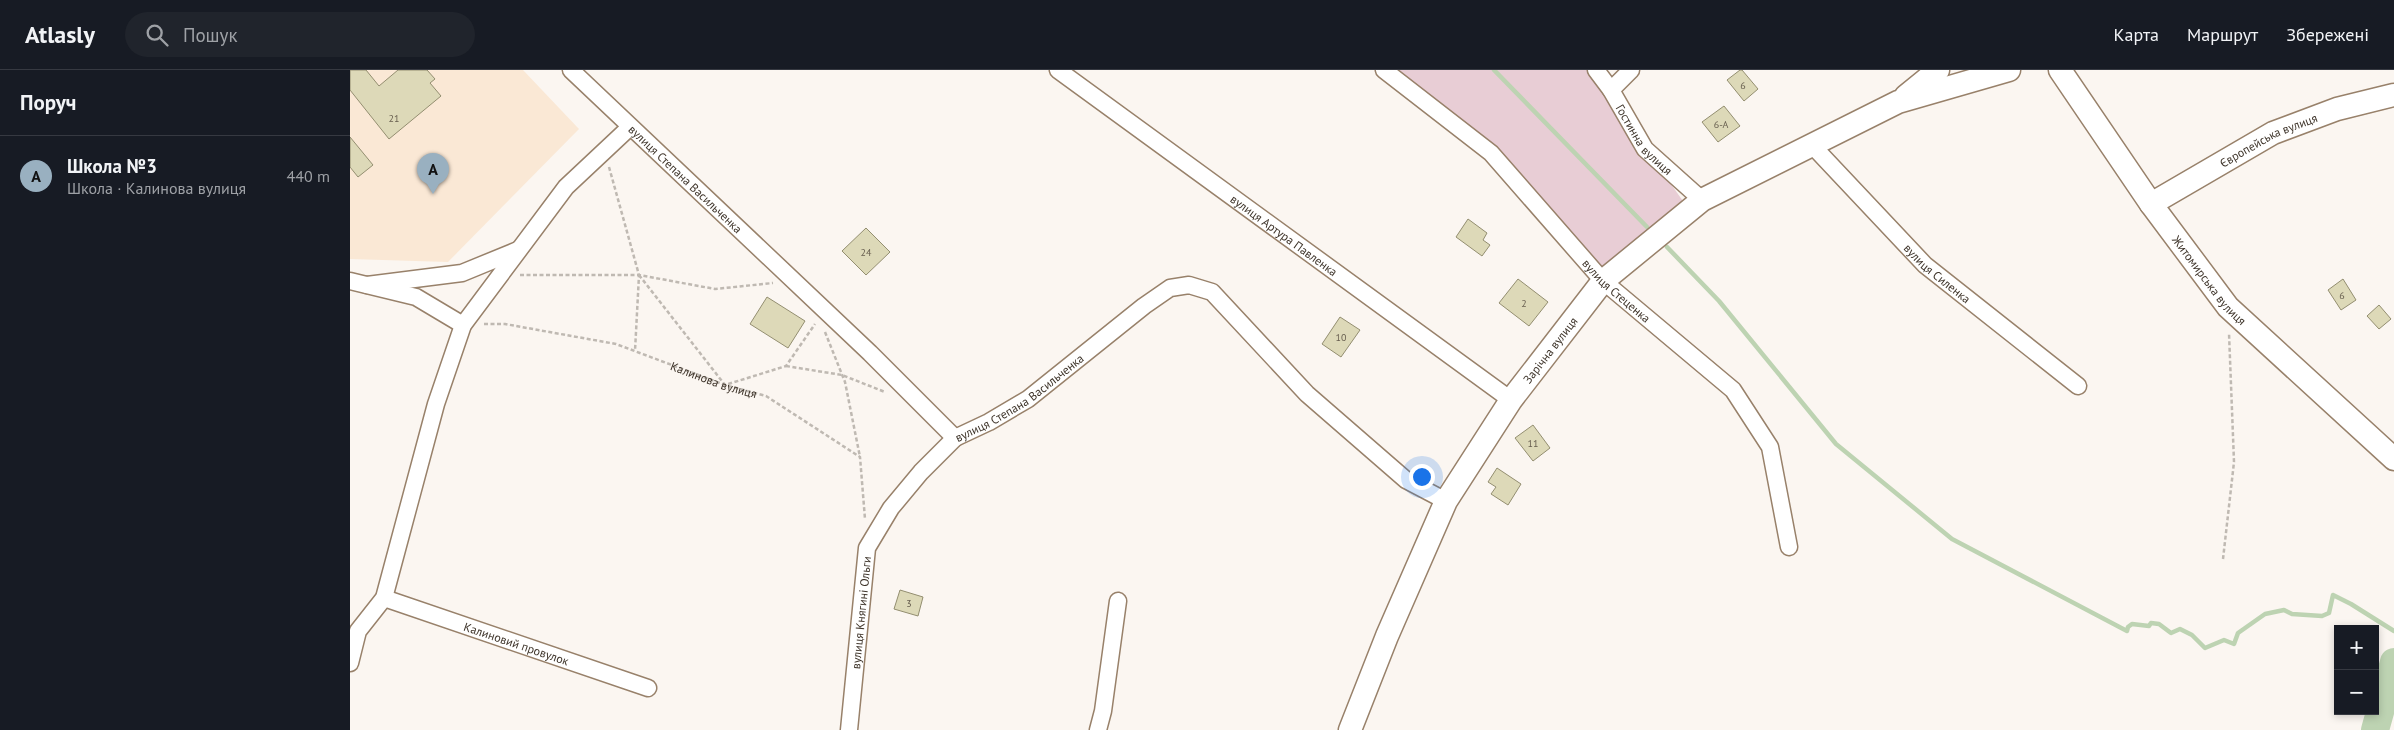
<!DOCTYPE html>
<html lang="uk">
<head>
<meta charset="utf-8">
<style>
  :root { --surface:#171b24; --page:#20242c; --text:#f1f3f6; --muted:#9ea1a6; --line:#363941; --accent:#99b0c0 }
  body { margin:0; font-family:"PT Sans",sans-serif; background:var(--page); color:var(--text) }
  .controls { position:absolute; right:15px; bottom:15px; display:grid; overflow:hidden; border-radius:0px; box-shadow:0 2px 8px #0003 }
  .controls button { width:45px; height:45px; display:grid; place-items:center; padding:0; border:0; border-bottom:1px solid var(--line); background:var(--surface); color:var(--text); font:25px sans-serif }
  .you { position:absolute; left:1071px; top:406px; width:18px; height:18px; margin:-12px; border:4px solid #fff; border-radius:50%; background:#1a73e8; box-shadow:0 0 0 8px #1a73e833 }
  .badge { display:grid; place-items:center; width:32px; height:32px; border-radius:50%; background:var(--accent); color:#111; font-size:16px; font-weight:700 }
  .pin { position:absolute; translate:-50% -41px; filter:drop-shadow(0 1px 2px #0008) }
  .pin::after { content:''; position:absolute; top:26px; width:18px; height:15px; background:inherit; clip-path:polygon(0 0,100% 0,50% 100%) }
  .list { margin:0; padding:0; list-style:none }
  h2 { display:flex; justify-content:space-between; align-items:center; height:65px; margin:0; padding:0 20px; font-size:21px }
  h2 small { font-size:16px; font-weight:400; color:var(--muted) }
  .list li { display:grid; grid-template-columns:32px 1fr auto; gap:15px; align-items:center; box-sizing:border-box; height:80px; padding:0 20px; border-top:1px solid var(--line) }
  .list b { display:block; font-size:19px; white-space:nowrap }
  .list p { margin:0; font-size:16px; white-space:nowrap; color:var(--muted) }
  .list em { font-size:16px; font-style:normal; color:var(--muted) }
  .icon { flex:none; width:28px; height:28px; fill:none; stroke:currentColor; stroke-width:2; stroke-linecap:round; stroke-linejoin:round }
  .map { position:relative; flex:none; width:2044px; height:660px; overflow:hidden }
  header { display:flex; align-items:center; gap:30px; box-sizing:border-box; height:70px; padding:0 25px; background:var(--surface); border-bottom:1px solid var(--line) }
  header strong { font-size:24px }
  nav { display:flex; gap:28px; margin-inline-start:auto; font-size:18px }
  .search { width:350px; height:45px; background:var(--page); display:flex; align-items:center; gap:12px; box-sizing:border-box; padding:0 18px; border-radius:28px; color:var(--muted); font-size:19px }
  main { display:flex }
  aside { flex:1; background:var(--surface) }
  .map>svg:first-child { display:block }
  .built { fill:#fae8d5 }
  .green { fill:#e8cdd5 }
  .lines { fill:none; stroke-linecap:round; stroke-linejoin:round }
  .stream { stroke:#bdd3b2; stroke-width:4.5 }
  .river { stroke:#bdd3b2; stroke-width:28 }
  .building { fill:#ddd9b8; stroke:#938e70 }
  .street-casing { stroke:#98816a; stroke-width:19 }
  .secondary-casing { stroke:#98816a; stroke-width:25 }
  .path { stroke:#bfb9b2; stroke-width:2.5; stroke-dasharray:4 2.5; stroke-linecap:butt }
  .street { stroke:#fff; stroke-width:16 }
  .secondary { stroke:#fff; stroke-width:22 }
  .labels { text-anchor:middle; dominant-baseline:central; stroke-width:4; stroke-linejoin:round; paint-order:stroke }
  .number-label { font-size:10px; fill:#665d4e }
  .street-label { font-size:12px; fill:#3e342a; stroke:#fff }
</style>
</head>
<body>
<header>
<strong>Atlasly</strong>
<div class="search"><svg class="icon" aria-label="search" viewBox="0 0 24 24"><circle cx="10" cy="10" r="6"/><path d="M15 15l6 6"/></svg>Пошук</div>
<nav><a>Карта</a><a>Маршрут</a><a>Збережені</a></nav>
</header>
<main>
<aside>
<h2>Поруч<small></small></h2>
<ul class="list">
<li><span class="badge">A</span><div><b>Школа №3</b><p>Школа · Калинова вулиця</p></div><em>440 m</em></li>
</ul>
</aside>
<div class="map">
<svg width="2044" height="660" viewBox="0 0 2044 660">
  <rect width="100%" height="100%" fill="#fbf6f1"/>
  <polygon class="built" points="0,0 173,0 229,59 98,192 0,189"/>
  <polygon class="green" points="1034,0 1240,0 1340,141 1253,211 1141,83"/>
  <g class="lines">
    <g class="stream">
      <polyline points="1144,0 1297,157"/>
      <polyline points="1317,177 1369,231 1486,374 1602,469 1777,561 1778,557 1782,554 1799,556 1801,553 1809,554 1821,563 1830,559 1842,565 1855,578 1874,570 1884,574 1888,563 1915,544 1934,540 1942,544 1972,546 1979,543 1983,525 2001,534 2044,561"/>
    </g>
    <polyline class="river" points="2025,660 2044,592"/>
  </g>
  <g class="building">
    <polygon points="0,0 16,0 29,16 48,0 77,0 85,9 80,13 91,26 39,69 0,20"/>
    <polygon points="1390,0 1392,0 1408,19 1394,31 1377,10"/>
    <polygon points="1374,36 1390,56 1368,72 1352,52"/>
    <polygon points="0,67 23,95 8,107 0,97"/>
    <polygon points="1118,149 1137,163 1133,170 1140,175 1132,186 1106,167"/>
    <polygon points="516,158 540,182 516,205 492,181"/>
    <polygon points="1168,209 1198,232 1179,256 1149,233"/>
    <polygon points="1993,209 2006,230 1991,240 1978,220"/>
    <polygon points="417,227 455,251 438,278 400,254"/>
    <polygon points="2029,235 2041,249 2029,259 2017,246"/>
    <polygon points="990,247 1010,260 991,287 972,274"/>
    <polygon points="1183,355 1200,378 1183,391 1165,368"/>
    <polygon points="1147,398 1171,414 1158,435 1141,424 1146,417 1138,412"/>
    <polygon points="550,520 573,527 568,546 544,539"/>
  </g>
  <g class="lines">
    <defs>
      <g id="street">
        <path id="s2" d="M221,0L520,283L605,368L639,352L678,329L794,236L820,218L839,215L862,222L957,324L1056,410L1096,431"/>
        <path id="s3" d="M708,0L1161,330"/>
        <path id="s4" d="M1034,0L1141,83L1253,211L1383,320L1420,377L1439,477"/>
        <path id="s5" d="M1246,0L1261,20L1295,79L1352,130"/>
        <polyline points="1261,20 1281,0"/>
        <path id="s6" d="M1461,74L1575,195L1728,316"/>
        <polyline points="0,211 66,227 113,255"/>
        <polyline points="17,215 112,203 168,180"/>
        <path id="s7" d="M34,528L298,618"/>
        <polyline points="0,593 8,561 34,528 86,334 113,255 216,117 280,57"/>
        <path id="s8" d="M499,660L517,478L541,438L571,402L605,368"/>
        <polyline points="748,660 753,641 768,531"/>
      </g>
      <g id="secondary">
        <path id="s9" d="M1710,0L1801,134L1878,237L2044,389"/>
        <polyline points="1556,26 1588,0"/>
        <path id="s10" d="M1801,134L1923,63L1987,39L2044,25"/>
        <path id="s11" d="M1000,660L1037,566L1096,431L1161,330L1253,211L1352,130L1548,32L1659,0"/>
      </g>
    </defs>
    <use href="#street" class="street-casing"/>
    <use href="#secondary" class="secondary-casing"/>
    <g class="path">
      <polyline points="259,97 289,205 285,281"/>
      <polyline points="170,205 289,205 365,219 423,213"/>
      <polyline points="289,205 375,315 436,296 465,254"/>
      <path id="s1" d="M134,254H155L266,274L375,315L416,326L510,387L515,449"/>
      <polyline points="475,262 495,312 510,387"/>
      <polyline points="436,296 492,305 535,322"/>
      <polyline points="1873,489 1884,392 1879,263"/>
    </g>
    <use href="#street" class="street"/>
    <use href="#secondary" class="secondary"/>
  </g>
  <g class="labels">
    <g class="number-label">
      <text x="1393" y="15">6</text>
      <text x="44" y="48">21</text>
      <text x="1371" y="54">6-А</text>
      <text x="516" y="182">24</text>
      <text x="1992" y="225">6</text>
      <text x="1174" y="233">2</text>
      <text x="991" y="267">10</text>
      <text x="1183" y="373">11</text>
      <text x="559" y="533">3</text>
    </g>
    <g class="street-label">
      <text stroke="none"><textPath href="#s5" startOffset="85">Гостинна вулиця</textPath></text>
      <text stroke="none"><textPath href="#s10" startOffset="134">Європейська вулиця</textPath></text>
      <text stroke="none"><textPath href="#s2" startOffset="158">вулиця Степана Васильченка</textPath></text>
      <text stroke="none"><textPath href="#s3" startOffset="280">вулиця Артура Павленка</textPath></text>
      <text stroke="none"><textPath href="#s6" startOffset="181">вулиця Силенка</textPath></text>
      <text stroke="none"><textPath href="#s9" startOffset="258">Житомирська вулиця</textPath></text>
      <text stroke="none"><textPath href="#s4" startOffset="322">вулиця Стеценка</textPath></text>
      <text stroke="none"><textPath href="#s11" startOffset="432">Зарічна вулиця</textPath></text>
      <text stroke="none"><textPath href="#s1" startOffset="238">Калинова вулиця</textPath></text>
      <text stroke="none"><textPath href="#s2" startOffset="608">вулиця Степана Васильченка</textPath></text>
      <text stroke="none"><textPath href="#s8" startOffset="118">вулиця Княгині Ольги</textPath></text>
      <text stroke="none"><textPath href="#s7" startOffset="140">Калиновий провулок</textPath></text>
    </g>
  </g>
</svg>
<div class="controls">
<button>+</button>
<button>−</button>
</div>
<div class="you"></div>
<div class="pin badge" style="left:83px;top:124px">A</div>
</div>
</main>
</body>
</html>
